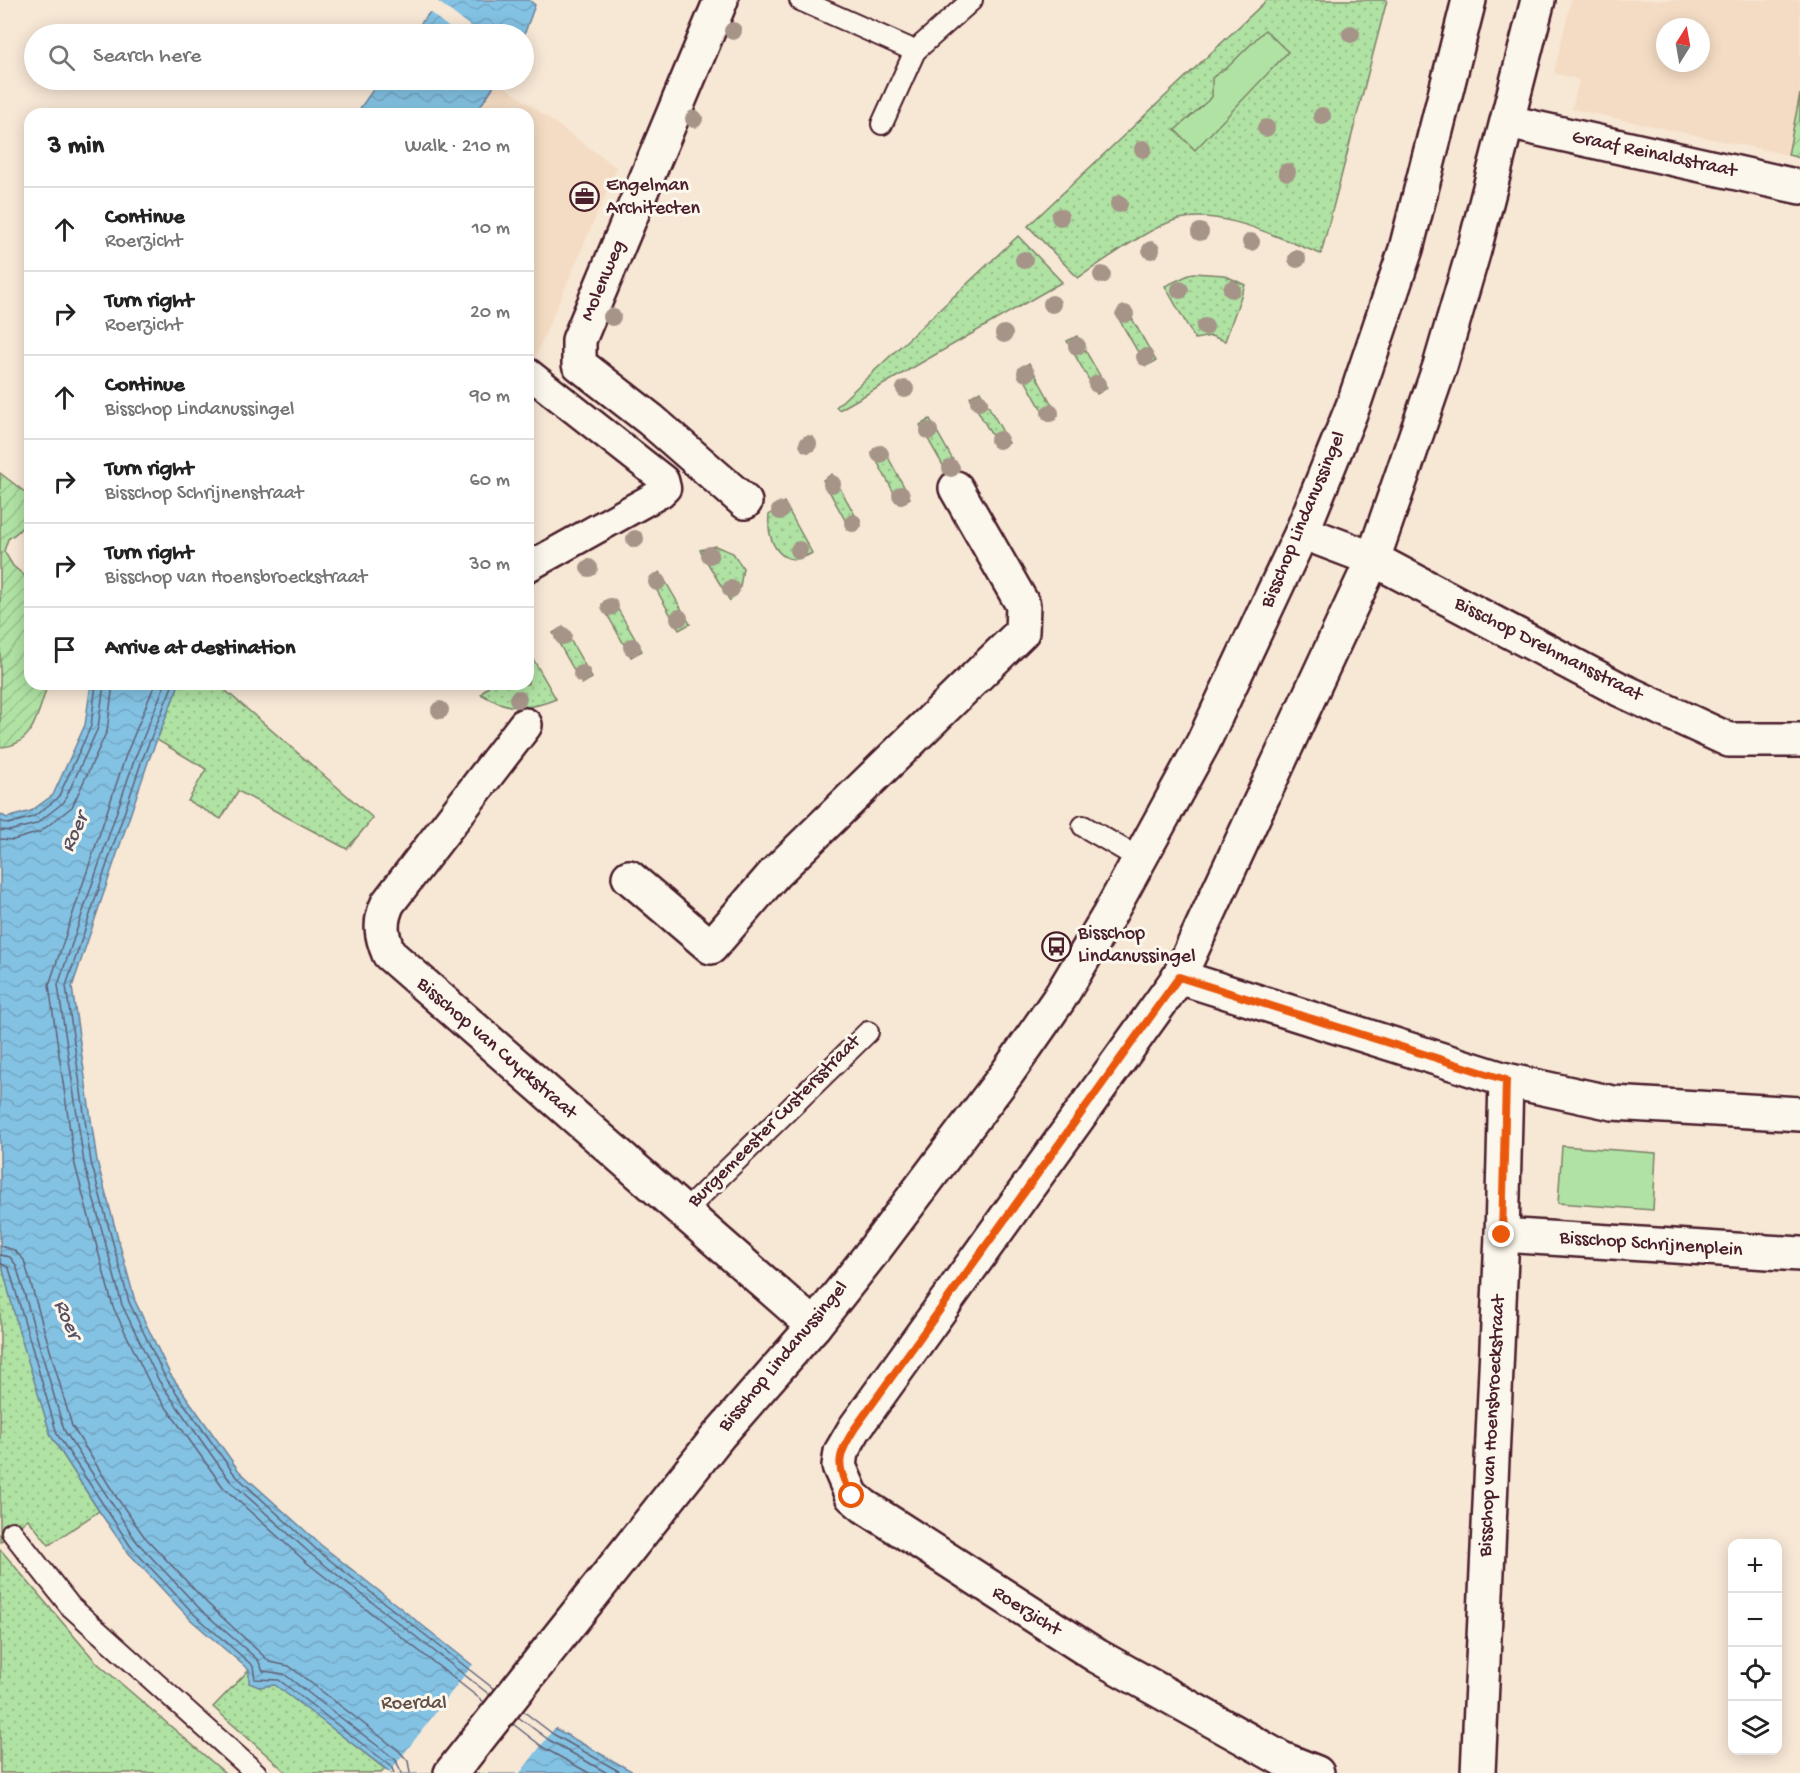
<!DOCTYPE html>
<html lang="en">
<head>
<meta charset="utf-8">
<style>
  :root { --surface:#fff; --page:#f2f2f2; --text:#222; --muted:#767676; --line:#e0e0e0 }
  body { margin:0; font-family:"Gochi Hand",sans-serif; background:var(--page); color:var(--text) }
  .controls { position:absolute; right:18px; bottom:18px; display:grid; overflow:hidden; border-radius:12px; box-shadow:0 3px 15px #0003 }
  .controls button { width:54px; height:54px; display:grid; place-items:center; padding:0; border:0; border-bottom:2px solid var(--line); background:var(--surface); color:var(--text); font:30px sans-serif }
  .compass { position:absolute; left:1656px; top:18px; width:54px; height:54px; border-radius:50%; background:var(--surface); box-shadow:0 3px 15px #0003; rotate:11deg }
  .stop { position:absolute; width:18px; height:18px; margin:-14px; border:4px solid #ea580c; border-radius:50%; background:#fff }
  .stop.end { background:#ea580c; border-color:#fff; box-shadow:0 2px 6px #0008 }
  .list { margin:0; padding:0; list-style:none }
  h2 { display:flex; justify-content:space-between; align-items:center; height:78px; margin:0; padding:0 24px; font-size:26px }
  h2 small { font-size:20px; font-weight:400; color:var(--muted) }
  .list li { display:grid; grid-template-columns:39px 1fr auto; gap:18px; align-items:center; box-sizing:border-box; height:84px; padding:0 24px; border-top:2px solid var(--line) }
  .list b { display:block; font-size:22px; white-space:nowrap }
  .list p { margin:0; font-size:20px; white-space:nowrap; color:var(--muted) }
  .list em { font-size:20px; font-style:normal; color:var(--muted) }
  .icon { flex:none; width:33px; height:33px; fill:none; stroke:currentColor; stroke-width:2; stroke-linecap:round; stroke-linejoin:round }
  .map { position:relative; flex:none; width:1800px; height:1773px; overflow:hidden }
  .search { position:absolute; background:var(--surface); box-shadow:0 3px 15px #0003; left:24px; top:24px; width:510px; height:66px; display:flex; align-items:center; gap:15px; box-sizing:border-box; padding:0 21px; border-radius:33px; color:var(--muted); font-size:22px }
  .panel { position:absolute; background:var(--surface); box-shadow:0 3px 15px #0003; left:24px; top:108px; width:510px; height:582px; border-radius:18px }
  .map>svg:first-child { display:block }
  .built { fill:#f4dcc4; fill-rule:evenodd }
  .grass { fill:url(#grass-dots); stroke:#7c8067; stroke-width:1.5 }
  .park { fill:#afe2a3; stroke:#7c8067; stroke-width:1.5 }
  .garden { fill:url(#garden-furrows); stroke:#7c8067; stroke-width:1.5 }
  .water { fill:url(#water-waves); stroke:#6c8199; stroke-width:1.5 }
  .pier { fill:#f7e7d5 }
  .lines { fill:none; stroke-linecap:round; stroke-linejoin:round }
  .shore { stroke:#616075; stroke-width:1.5 }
  .service-casing { stroke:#4a1f2b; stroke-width:24 }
  .pedestrian-casing { stroke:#4a1f2b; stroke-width:33 }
  .minor-casing { stroke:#4a1f2b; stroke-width:38 }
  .secondary-casing { stroke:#4a1f2b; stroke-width:38 }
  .service { stroke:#fbf7ec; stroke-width:20 }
  .pedestrian { stroke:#fbf7ec; stroke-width:28 }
  .minor { stroke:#fbf7ec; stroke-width:33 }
  .secondary { stroke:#fbf7ec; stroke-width:33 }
  .tree { fill:#a69488 }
  .route { stroke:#ea580c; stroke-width:8 }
  .labels { text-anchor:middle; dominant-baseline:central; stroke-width:6; stroke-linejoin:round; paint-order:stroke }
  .street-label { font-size:20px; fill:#4a1f2b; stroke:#fbf7ec }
  .poi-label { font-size:20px; fill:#4a1f2b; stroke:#fbf7ec; text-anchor:start }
  .park-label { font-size:20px; fill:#635049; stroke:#fbf7ec }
  .water-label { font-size:21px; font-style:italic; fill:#5b5062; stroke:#fbf7ec }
</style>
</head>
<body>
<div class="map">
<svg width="1800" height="1773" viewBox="0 0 1800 1773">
  <defs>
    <pattern id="grass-dots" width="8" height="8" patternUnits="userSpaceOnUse" patternTransform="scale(1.5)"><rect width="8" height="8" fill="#afe2a3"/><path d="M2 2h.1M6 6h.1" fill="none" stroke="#98c18c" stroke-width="1.8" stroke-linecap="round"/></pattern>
    <pattern id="garden-furrows" width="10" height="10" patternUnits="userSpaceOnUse" patternTransform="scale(1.5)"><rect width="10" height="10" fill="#afe2a3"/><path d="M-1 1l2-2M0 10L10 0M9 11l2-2" fill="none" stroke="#98c18c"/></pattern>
    <pattern id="water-waves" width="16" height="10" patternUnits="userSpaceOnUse" patternTransform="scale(1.5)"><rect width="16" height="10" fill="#83c2e3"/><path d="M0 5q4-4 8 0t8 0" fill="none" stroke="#73a6c3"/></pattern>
  </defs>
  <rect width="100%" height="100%" fill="#f7e7d5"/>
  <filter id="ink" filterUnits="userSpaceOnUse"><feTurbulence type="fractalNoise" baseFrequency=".0167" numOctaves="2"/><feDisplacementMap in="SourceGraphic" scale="12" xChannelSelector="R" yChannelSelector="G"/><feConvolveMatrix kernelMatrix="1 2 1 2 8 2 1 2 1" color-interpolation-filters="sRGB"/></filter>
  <g filter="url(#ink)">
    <g class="built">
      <path d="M1571,0H1800V94L1788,155L1572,109L1579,80L1554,73ZM1665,27H1701V63H1665Z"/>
      <polygon points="497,81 617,168 530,369 528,367 528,114 475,114"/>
    </g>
    <g class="grass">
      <path d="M1267,0H1387L1321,254C1277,238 1226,209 1179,219C1151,226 1104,261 1078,278L1028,226Z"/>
      <polygon points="1018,236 1062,282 839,410 836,407"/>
      <polygon points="1193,273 1224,275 1245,285 1225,341 1211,336 1195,339 1165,286"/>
      <polygon points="1126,308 1156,361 1146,366 1116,314"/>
      <polygon points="1077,336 1107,388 1097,394 1067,341"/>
      <polygon points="1029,363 1058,416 1048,421 1019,369"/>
      <polygon points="980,391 1009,443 999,448 970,397"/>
      <polygon points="930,419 959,471 949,476 920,425"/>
      <polygon points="882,446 910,498 900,504 872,452"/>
      <polygon points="832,474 861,526 851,531 823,480"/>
      <path d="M784,502L812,553C782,572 766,542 769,515Z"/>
      <polygon points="715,546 733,553 743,568 740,587 730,601 700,550"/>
      <polygon points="660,572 690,624 679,630 650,578"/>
      <polygon points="612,599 642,651 631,657 602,605"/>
      <polygon points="563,627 592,678 582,684 553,633"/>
      <path d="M528,650L556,699C528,711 507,710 481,694L490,684H528Z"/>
      <polygon points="179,684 218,684 373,818 347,849 238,791 221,819 188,801 206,769 157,740"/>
      <polygon points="0,1258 51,1436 99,1511 49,1545 28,1519 0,1542"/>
      <polygon points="0,1549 96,1662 225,1773 0,1773"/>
      <polygon points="249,1670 259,1687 275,1684 385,1769 381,1773 287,1773 213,1707"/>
    </g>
    <g class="park">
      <polygon points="1265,30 1288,52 1195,150 1175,130 1212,97 1212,78 1230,65"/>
      <polygon points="1562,1146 1656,1153 1653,1210 1558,1203"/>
    </g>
    <g class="garden">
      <polygon points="1800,94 1800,158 1788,155"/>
      <path d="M0,473L30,496C30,517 27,527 8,539L4,551L13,566L30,580V684H48C38,711 35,746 0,747Z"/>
    </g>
    <g class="water">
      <polygon points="440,0 529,0 535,5 524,35 412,34"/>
      <polygon points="380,80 498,80 475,114 356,114"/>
      <polygon points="91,684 179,684 148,762 72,987 97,1161 135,1301 170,1374 239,1471 321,1545 471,1664 556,1729 635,1773 391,1773 275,1685 259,1687 249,1683 249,1670 191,1620 126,1550 99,1511 51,1436 18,1328 0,1258 0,814 7,818 31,811 53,795 85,725"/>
    </g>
    <g class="pier">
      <polygon points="436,0 480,34 457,34 428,11"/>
      <polygon points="474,1663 557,1725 520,1773 389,1773"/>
    </g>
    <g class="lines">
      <g class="shore">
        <polyline points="155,684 126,755 49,985 75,1165 113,1307 151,1386 223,1487 306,1562 484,1702"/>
        <polyline points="165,684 135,758 58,985 84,1163 122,1305 159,1381 230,1481 312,1555 490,1695"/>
        <polyline points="173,684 142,760 66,986 91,1162 129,1302 165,1377 235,1475 317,1550 494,1689"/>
        <polyline points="0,821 8,824 33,817 58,798 91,726 96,684"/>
        <polyline points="0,830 9,831 36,824 64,802 98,728 104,684"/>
        <polyline points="0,839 13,840 40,832 72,807 107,731 113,684"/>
        <polyline points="0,1246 14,1250 24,1260 72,1426 117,1498 144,1536 207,1603 270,1662 289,1666 399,1751 408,1761 410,1773"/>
        <polyline points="0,1255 10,1257 16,1265 64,1430 137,1542 201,1610 258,1660 263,1671 284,1674 396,1760 401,1773"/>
        <polyline points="0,1263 9,1268 57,1434 131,1547 195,1615 253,1666 255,1679 279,1680 391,1766 394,1773"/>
        <polyline points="523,1711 553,1734 622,1773"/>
        <polyline points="518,1717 549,1740 607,1773"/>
        <polyline points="513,1724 544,1748 589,1773"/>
      </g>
      <defs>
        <g id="service">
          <polyline points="800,0 915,51 972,0"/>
          <polyline points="882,124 915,51"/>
          <polyline points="1083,826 1140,859"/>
          <polyline points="683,1213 868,1032"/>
          <polyline points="12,1532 70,1606 256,1773"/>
        </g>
        <polyline id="pedestrian" points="528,373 664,480 666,488 661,493 528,567"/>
        <g id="minor">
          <polyline points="721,0 579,340 579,364 651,420 745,502"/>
          <polyline points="1508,122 1800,187"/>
          <polyline points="1302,532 1373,559 1619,689 1729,740 1800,740"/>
          <path d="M525,725L388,903C379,922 381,935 389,954L814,1326"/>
          <polyline points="629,877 711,947 774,874 1022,632 1023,605 956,488"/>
          <polyline points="1179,977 1506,1080 1613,1103 1800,1114"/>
          <polyline points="1502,1235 1800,1254"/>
          <polyline points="1317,1773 1282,1759 1097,1656 864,1506 852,1496 839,1466 841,1452 855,1428 1179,977 1373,559 1440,366 1474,250 1538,0"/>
          <polyline points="1478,1773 1502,1235 1506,1080"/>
        </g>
        <polyline id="secondary" points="451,1773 719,1435 814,1326 874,1250 1008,1072 1059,999 1109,915 1203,743 1302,532 1353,406 1406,249 1469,0"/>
      </defs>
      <use href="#service" class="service-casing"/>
      <use href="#pedestrian" class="pedestrian-casing"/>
      <use href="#minor" class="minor-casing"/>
      <use href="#secondary" class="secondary-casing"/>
      <use href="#service" class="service"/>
      <use href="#pedestrian" class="pedestrian"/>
      <use href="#minor" class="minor"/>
      <use href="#secondary" class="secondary"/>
    </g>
    <g class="tree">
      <circle cx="733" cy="31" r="9"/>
      <circle cx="1351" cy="34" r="9"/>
      <circle cx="1322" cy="116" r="9"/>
      <circle cx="694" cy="119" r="9"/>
      <circle cx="1266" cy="128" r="9"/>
      <circle cx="1143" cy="149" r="9"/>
      <circle cx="1287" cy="172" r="9"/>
      <circle cx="1119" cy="204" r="9"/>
      <circle cx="1060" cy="217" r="9"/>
      <circle cx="1200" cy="232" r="9"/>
      <circle cx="1251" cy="242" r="9"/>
      <circle cx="1151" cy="250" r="9"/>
      <circle cx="1297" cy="259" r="9"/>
      <circle cx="1024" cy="260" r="9"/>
      <circle cx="1102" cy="275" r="9"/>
      <circle cx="1232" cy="289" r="9"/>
      <circle cx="1180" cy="290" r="9"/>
      <circle cx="1052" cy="304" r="9"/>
      <circle cx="1125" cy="314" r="9"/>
      <circle cx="612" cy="317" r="9"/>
      <circle cx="1205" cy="327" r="9"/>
      <circle cx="1004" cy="334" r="9"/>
      <circle cx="1077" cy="346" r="9"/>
      <circle cx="1145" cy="357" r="9"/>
      <circle cx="1026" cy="373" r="9"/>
      <circle cx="1097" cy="384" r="9"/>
      <circle cx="905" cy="389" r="9"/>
      <circle cx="979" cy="402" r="9"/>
      <circle cx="1050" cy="413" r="9"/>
      <circle cx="929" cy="431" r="9"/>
      <circle cx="999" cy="440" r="9"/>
      <circle cx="808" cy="444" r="9"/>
      <circle cx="880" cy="454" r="9"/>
      <circle cx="951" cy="468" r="9"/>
      <circle cx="832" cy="484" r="9"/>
      <circle cx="901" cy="495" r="9"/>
      <circle cx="780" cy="511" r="9"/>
      <circle cx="853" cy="523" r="9"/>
      <circle cx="635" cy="539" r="9"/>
      <circle cx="799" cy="550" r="9"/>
      <circle cx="710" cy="555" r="9"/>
      <circle cx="589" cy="568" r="9"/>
      <circle cx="657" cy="582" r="9"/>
      <circle cx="731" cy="589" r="9"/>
      <circle cx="610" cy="607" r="9"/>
      <circle cx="679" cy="618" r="9"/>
      <circle cx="563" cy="636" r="9"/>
      <circle cx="632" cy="647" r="9"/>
      <circle cx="582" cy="674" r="9"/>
      <circle cx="518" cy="699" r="9"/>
      <circle cx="440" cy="710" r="9"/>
    </g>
  </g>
  <g class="lines" filter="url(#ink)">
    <path class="route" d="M852,1496C835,1465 837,1457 855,1428L1179,977L1506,1080L1502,1235"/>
  </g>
  <defs>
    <symbol id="office-ring" viewBox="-11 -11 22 22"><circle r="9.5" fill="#fbf7ec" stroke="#4a1f2b" stroke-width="1.5"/><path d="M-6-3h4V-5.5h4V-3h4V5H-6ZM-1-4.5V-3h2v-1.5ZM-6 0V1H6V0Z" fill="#4a1f2b"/></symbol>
    <symbol id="bus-ring" viewBox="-11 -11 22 22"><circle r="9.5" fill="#fbf7ec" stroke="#4a1f2b" stroke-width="1.5"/><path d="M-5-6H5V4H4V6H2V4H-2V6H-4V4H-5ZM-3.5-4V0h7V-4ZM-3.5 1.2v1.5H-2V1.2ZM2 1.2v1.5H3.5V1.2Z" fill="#4a1f2b"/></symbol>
  </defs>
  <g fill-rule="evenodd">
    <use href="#office-ring" x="568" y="180" width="33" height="33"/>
    <use href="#bus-ring" x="1040" y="930" width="33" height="33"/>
  </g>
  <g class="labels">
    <g class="street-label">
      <text transform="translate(1654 155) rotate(12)">Graaf Reinaldstraat</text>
      <text transform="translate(604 281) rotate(-67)">Molenweg</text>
      <text transform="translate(1304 520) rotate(-67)">Bisschop Lindanussingel</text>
      <text transform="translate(1548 650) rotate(27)">Bisschop Drehmansstraat</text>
      <text transform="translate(496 1049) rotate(41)">Bisschop van Cuyckstraat</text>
      <text transform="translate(775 1122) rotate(-45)">Burgemeester Custersstraat</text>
      <text transform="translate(1651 1245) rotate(4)">Bisschop Schrijnenplein</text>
      <text transform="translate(784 1357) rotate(-50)">Bisschop Lindanussingel</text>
      <text transform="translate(1493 1426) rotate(-87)">Bisschop van Hoensbroeckstraat</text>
      <text transform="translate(1026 1612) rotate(32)">Roerzicht</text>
    </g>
    <g class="poi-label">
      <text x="606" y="186">Engelman<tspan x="606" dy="23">Architecten</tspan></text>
      <text x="1078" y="934">Bisschop<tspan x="1078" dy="23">Lindanussingel</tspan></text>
    </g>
    <g class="park-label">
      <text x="414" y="1704">Roerdal</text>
    </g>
    <g class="water-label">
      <text transform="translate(76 833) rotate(-66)">Roer</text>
      <text transform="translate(66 1320) rotate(66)">Roer</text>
    </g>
  </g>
</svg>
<div class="controls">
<button>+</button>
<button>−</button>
<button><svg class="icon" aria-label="locate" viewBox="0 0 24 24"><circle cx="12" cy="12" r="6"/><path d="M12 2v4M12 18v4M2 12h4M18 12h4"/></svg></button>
<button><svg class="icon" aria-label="layers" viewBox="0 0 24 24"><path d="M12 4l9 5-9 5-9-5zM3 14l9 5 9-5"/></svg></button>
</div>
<svg class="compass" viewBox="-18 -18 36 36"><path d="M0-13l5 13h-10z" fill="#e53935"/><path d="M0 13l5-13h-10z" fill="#767676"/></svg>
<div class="stop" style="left:852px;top:1496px"></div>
<div class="stop end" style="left:1502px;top:1235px"></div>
<div class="search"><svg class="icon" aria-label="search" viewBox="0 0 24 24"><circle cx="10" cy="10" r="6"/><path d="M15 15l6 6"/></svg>Search here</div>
<section class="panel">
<h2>3 min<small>Walk · 210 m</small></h2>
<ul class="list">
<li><svg class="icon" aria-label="ahead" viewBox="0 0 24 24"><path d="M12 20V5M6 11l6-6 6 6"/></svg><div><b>Continue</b><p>Roerzicht</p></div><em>10 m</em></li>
<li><svg class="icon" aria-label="right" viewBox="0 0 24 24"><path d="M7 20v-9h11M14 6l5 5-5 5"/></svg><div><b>Turn right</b><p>Roerzicht</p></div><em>20 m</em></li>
<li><svg class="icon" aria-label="ahead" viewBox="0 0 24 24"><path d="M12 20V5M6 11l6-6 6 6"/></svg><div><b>Continue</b><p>Bisschop Lindanussingel</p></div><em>90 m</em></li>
<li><svg class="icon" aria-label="right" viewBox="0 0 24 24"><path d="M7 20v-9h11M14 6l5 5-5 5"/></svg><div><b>Turn right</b><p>Bisschop Schrijnenstraat</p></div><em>60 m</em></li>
<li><svg class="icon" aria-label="right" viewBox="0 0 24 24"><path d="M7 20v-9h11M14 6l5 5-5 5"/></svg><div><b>Turn right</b><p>Bisschop van Hoensbroeckstraat</p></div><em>30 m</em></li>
<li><svg class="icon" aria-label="arrive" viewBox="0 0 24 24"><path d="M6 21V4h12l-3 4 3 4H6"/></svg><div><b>Arrive at destination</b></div></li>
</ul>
</section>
</div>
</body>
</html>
